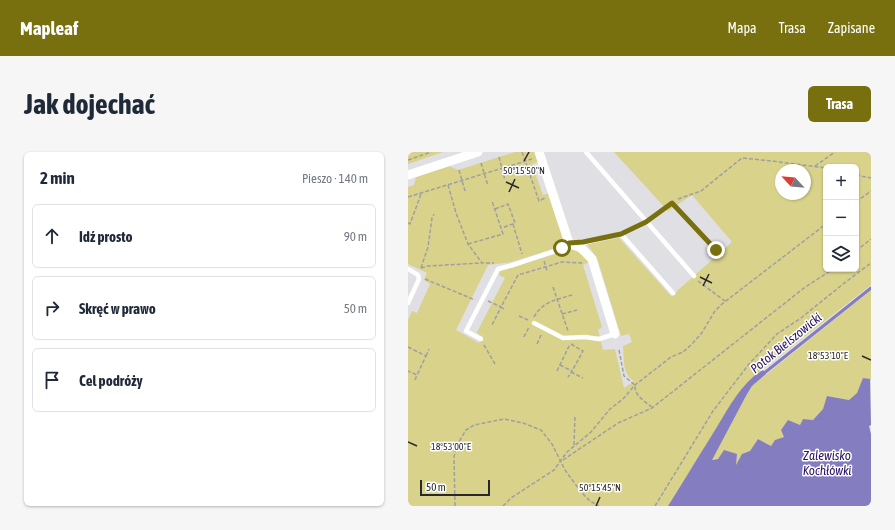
<!DOCTYPE html>
<html lang="pl">
<head>
<meta charset="utf-8">
<style>
  :root { --surface:#fff; --page:#f6f6f7; --text:#1f2937; --muted:#747a83; --line:#e0e1e3; --accent:#786f0e }
  body { margin:0; font-family:"Asap Condensed",sans-serif; background:var(--page); color:var(--text) }
  .controls { position:absolute; right:12px; top:12px; display:grid; overflow:hidden; border-radius:6px; box-shadow:0 1px 3px #0004 }
  .controls button { width:36px; height:36px; display:grid; place-items:center; padding:0; border:0; border-bottom:1px solid var(--line); background:var(--surface); color:var(--text); font:20px sans-serif }
  .compass { position:absolute; left:367px; top:12px; width:36px; height:36px; border-radius:50%; background:var(--surface); box-shadow:0 1px 3px #0004; rotate:296deg }
  .scale { position:absolute; left:12px; bottom:10px; width:70px; box-sizing:border-box; padding-left:4px; border:2px solid #29292b; border-top:0; font-size:11px; line-height:14px; white-space:nowrap; color:#29292b; -webkit-text-stroke:3px #fff; paint-order:stroke }
  .stop { position:absolute; width:12px; height:12px; margin:-9px; border:3px solid #786f0e; border-radius:50%; background:#fff }
  .stop.end { background:#786f0e; border-color:#fff; box-shadow:0 1px 4px #0008 }
  .list { margin:0; padding:0; list-style:none }
  h2 { display:flex; justify-content:space-between; align-items:center; height:52px; margin:0; padding:0 16px; font-size:17px }
  h2 small { font-size:13px; font-weight:400; color:var(--muted) }
  .list li { display:grid; grid-template-columns:26px 1fr auto; gap:12px; align-items:center; box-sizing:border-box; height:64px; margin:0 8px 8px; padding:0 8px; border:1px solid var(--line); border-radius:6px }
  .list b { display:block; font-size:15px; white-space:nowrap }
  .list em { font-size:13px; font-style:normal; color:var(--muted) }
  .icon { flex:none; width:22px; height:22px; fill:none; stroke:currentColor; stroke-width:2; stroke-linecap:round; stroke-linejoin:round }
  .map { position:relative; flex:none; width:463px; height:354px; overflow:hidden; border-radius:6px }
  header { display:flex; align-items:center; gap:24px; box-sizing:border-box; height:56px; padding:0 20px; background:var(--accent); color:#fff }
  header strong { font-size:19px }
  nav { display:flex; gap:22px; margin-inline-start:auto; font-size:14px }
  .intro { display:flex; align-items:center; justify-content:space-between; box-sizing:border-box; height:96px; padding:0 24px }
  h1 { margin:0; font-size:28px }
  .button { padding:10px 18px; border-radius:6px; background:var(--accent); color:#fff; font-size:14px; font-weight:700 }
  main { display:flex; gap:24px; padding:0 24px }
  aside { flex:1; background:var(--surface); border-radius:6px; box-shadow:0 1px 3px #0004 }
  .map>svg:first-child { display:block }
  .green { fill:#d9d28a; fill-rule:evenodd }
  .water { fill:#847ec1 }
  .lines { fill:none; stroke-linecap:round; stroke-linejoin:round }
  .stream { stroke:#847ec1; stroke-width:3 }
  .path { stroke:#9f9fa3; stroke-width:1.5; stroke-dasharray:4 2; stroke-linecap:butt }
  .service { stroke:#fff; stroke-width:4.5 }
  .minor { stroke:#fff; stroke-width:9 }
  .route { stroke:#786f0e; stroke-width:5 }
  .ticks { fill:none; stroke:#29292b; stroke-width:1.5 }
  .labels { text-anchor:middle; dominant-baseline:central; stroke-width:3; stroke-linejoin:round; paint-order:stroke }
  .water-label { font-size:13px; font-style:italic; fill:#2a1464; stroke:#fff }
  .ticks-label { font-size:10px; text-anchor:middle; fill:#29292b; stroke:#fff; stroke-width:3; stroke-linejoin:round; paint-order:stroke }
</style>
</head>
<body>
<header>
<strong>Mapleaf</strong>
<nav><a>Mapa</a><a>Trasa</a><a>Zapisane</a></nav>
</header>
<div class="intro"><h1>Jak dojechać</h1><a class="button">Trasa</a></div>
<main>
<aside>
<h2>2 min<small>Pieszo · 140 m</small></h2>
<ul class="list">
<li><svg class="icon" aria-label="ahead" viewBox="0 0 24 24"><path d="M12 20V5M6 11l6-6 6 6"/></svg><div><b>Idź prosto</b></div><em>90 m</em></li>
<li><svg class="icon" aria-label="right" viewBox="0 0 24 24"><path d="M7 20v-9h11M14 6l5 5-5 5"/></svg><div><b>Skręć w prawo</b></div><em>50 m</em></li>
<li><svg class="icon" aria-label="arrive" viewBox="0 0 24 24"><path d="M6 21V4h12l-3 4 3 4H6"/></svg><div><b>Cel podróży</b></div></li>
</ul>
</aside>
<div class="map">
<svg width="463" height="354" viewBox="0 0 463 354">
  <rect width="100%" height="100%" fill="#dfdfe4"/>
  <g class="green">
    <polygon points="0,0 35,0 0,12"/>
    <path d="M107,0H127L131,10L124,12L135,43L141,41L155,83V87L151,94L148,96L103,110L80,113L48,178L71,191L75,185L69,181V180L97,126L91,123L92,119L161,98C171,97 175,102 181,110L175,113L194,175L190,178L195,198L207,197L216,236L226,229C214,223 216,205 215,194L224,190L221,182L213,184L189,106L179,92L211,86L263,144L267,143L269,139L324,90L284,43L260,59L206,0H463V133L350,221L325,250L260,354H0V168L4,159L9,161L22,132L16,128L19,121L0,112V35L6,33L8,25L41,14L50,18ZM418,15H448V117H418ZM373,18H397V42H373Z"/>
    <polygon points="463,138 463,228 455,227 449,241 441,248 420,244 415,257 405,268 395,267 392,273 363,294 350,287 342,299 327,315 329,302 303,308 344,234"/>
  </g>
  <path class="water" d="M355,218L358,222L344,234L338,244L304,308L310,307L316,298L329,302L328,313L334,302L342,299L350,287L363,294L367,288L376,285L373,278L380,268L392,273L395,267L405,268L415,257L419,244L441,248L449,241L455,226L462,227L463,273L461,274L463,282V354H260C275,330 289,307 304,283C318,261 332,231 355,218Z"/>
  <g class="lines">
    <polyline class="stream" points="355,222 463,136"/>
    <g class="path">
      <polyline points="114,0 131,49 137,46"/>
      <polyline points="91,5 97,28"/>
      <polyline points="0,8 23,0"/>
      <polyline points="73,11 80,34"/>
      <polyline points="407,14 427,0"/>
      <polyline points="51,18 57,39"/>
      <polyline points="448,23 463,26"/>
      <polyline points="40,33 48,61 60,92 74,111 86,111"/>
      <polyline points="0,45 124,7"/>
      <polyline points="270,47 293,39 334,6 364,9 418,16"/>
      <polyline points="448,50 463,39"/>
      <polyline points="87,57 100,52 107,71 94,76"/>
      <polyline points="0,71 2,72 12,45 13,41"/>
      <polyline points="105,72 114,102"/>
      <polyline points="60,92 95,82 84,49"/>
      <polyline points="448,99 463,87"/>
      <polyline points="136,109 139,119"/>
      <polyline points="13,116 20,114 73,111"/>
      <polyline points="13,116 20,95 24,66 26,62"/>
      <polyline points="17,127 67,148"/>
      <polyline points="290,129 317,149"/>
      <polyline points="145,135 160,179"/>
      <polyline points="80,149 93,155 84,173"/>
      <polyline points="96,157 93,155 110,123 154,110 176,111"/>
      <polyline points="154,162 169,158"/>
      <polyline points="111,164 120,168"/>
      <path d="M126,165C135,149 148,148 164,143"/>
      <polyline points="116,185 121,175"/>
      <polyline points="129,192 133,183"/>
      <polyline points="163,192 175,199 164,219"/>
      <polyline points="76,193 87,212"/>
      <polyline points="0,195 18,204 9,223 0,219"/>
      <path d="M211,198L216,224L227,233C226,243 236,249 244,255"/>
      <polyline points="18,204 21,197"/>
      <polyline points="152,213 164,219 160,225"/>
      <polyline points="149,219 162,192"/>
      <polyline points="163,220 175,226"/>
      <polyline points="7,228 9,223"/>
      <polyline points="166,293 167,264"/>
      <polyline points="155,308 210,271 244,256 396,136 425,117"/>
      <polyline points="47,354 46,305 49,293 58,278 66,273 96,267 115,271 133,278 144,292 157,318 173,340 182,349 191,354"/>
      <polyline points="95,354 103,346 146,318 159,300 183,280 202,257 215,247 227,233 263,205 275,200 283,193 293,182 307,159 314,152 418,72"/>
      <polyline points="247,354 305,259 341,212 369,182 393,166 435,132 463,111"/>
    </g>
    <g class="service">
      <polyline points="178,0 286,124"/>
      <polyline points="213,82 265,141"/>
      <polyline points="0,117 10,123 11,127 0,151"/>
      <polyline points="126,171 155,186 177,185 191,187 207,182"/>
      <polyline points="73,187 58,179 90,117 105,113 150,98 161,91 175,91 213,82 239,70 264,51 308,98"/>
    </g>
    <g class="minor">
      <polyline points="131,0 161,91 173,96 184,107 207,182"/>
      <polyline points="0,23 70,0"/>
    </g>
  </g>
  <g class="lines">
    <polyline class="route" points="154,96 161,91 175,90 213,82 238,70 264,51 308,98"/>
  </g>
  <path class="ticks" d="M116,9L121,0M98,30L111,36M101,40L107,27M292,125L304,131M295,134L301,122M454,204L463,208M0,290L9,294M188,354L192,345"/>
  <g class="labels">
    <g class="water-label">
      <text transform="translate(378 191) rotate(-39)">Potok Bielszowicki</text>
      <text x="419" y="303">Zalewisko<tspan x="419" dy="15">Kochłówki</tspan></text>
    </g>
  </g>
  <g class="ticks-label">
    <text x="116" y="22">50°15'50"N</text>
    <text x="420" y="207">18°53'10"E</text>
    <text x="43" y="298">18°53'00"E</text>
    <text x="192" y="339">50°15'45"N</text>
  </g>
</svg>
<div class="controls">
<button>+</button>
<button>−</button>
<button><svg class="icon" aria-label="layers" viewBox="0 0 24 24"><path d="M12 4l9 5-9 5-9-5zM3 14l9 5 9-5"/></svg></button>
</div>
<svg class="compass" viewBox="-18 -18 36 36"><path d="M0-13l5 13h-10z" fill="#e53935"/><path d="M0 13l5-13h-10z" fill="#747a83"/></svg>
<div class="scale">50 m</div>
<div class="stop" style="left:154px;top:96px"></div>
<div class="stop end" style="left:308px;top:98px"></div>
</div>
</main>
</body>
</html>
